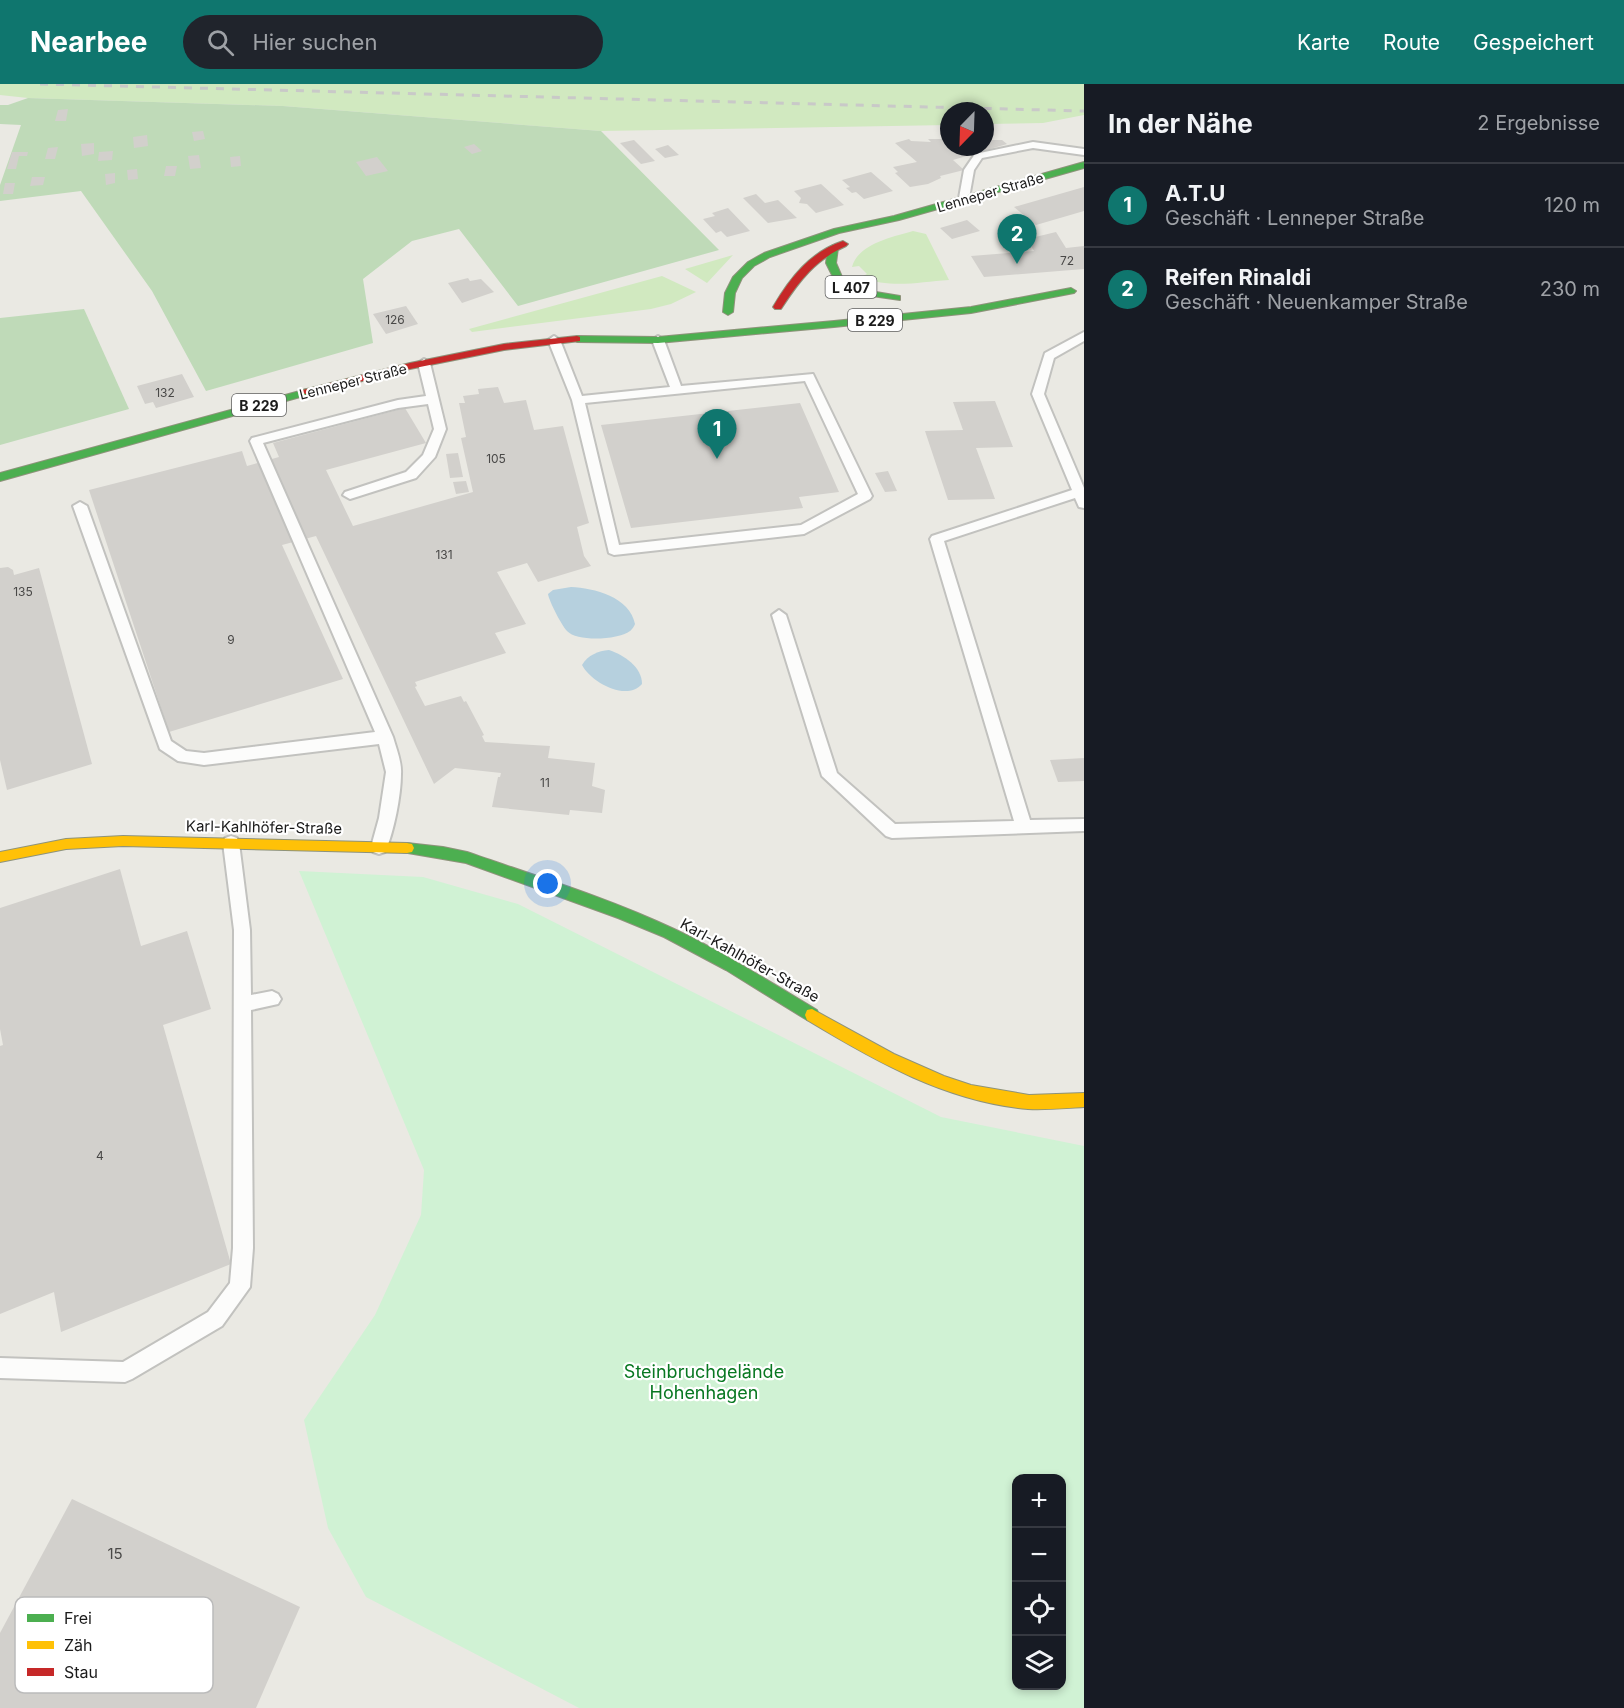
<!DOCTYPE html>
<html lang="de">
<head>
<meta charset="utf-8">
<style>
  :root { --surface:#171b24; --page:#20242c; --text:#f1f3f6; --muted:#9ea1a6; --line:#363941; --accent:#0f766e }
  body { margin:0; font-family:Inter,sans-serif; background:var(--page); color:var(--text) }
  .controls { position:absolute; right:18px; bottom:18px; display:grid; overflow:hidden; border-radius:12px; box-shadow:0 3px 9px #0003 }
  .controls button { width:54px; height:54px; display:grid; place-items:center; padding:0; border:0; border-bottom:2px solid var(--line); background:var(--surface); color:var(--text); font:30px sans-serif }
  .compass { position:absolute; left:940px; top:18px; width:54px; height:54px; border-radius:50%; background:var(--surface); box-shadow:0 3px 9px #0003; rotate:203deg }
  .you { position:absolute; left:548px; top:800px; width:21px; height:21px; margin:-15px; border:4px solid #fff; border-radius:50%; background:#1a73e8; box-shadow:0 0 0 9px #1a73e833 }
  .badge { display:grid; place-items:center; width:39px; height:39px; border-radius:50%; background:var(--accent); color:#fff; font-size:20px; font-weight:700 }
  .pin { position:absolute; translate:-50% -50px; filter:drop-shadow(0 2px 3px #0008) }
  .pin::after { content:''; position:absolute; top:32px; width:21px; height:18px; background:inherit; clip-path:polygon(0 0,100% 0,50% 100%) }
  .list { margin:0; padding:0; list-style:none }
  h2 { display:flex; justify-content:space-between; align-items:center; height:78px; margin:0; padding:0 24px; font-size:26px }
  h2 small { font-size:20px; font-weight:400; color:var(--muted) }
  .list li { display:grid; grid-template-columns:39px 1fr auto; gap:18px; align-items:center; box-sizing:border-box; height:84px; padding:0 24px; border-top:2px solid var(--line) }
  .list b { display:block; font-size:22px; white-space:nowrap }
  .list p { margin:0; font-size:20px; white-space:nowrap; color:var(--muted) }
  .list em { font-size:20px; font-style:normal; color:var(--muted) }
  .icon { flex:none; width:33px; height:33px; fill:none; stroke:currentColor; stroke-width:2; stroke-linecap:round; stroke-linejoin:round }
  .map { position:relative; flex:none; width:1084px; height:1624px; overflow:hidden }
  header { display:flex; align-items:center; gap:36px; box-sizing:border-box; height:84px; padding:0 30px; background:var(--accent); color:#fff }
  header strong { font-size:28px }
  nav { display:flex; gap:33px; margin-inline-start:auto; font-size:21px }
  .search { width:420px; height:54px; background:var(--page); display:flex; align-items:center; gap:15px; box-sizing:border-box; padding:0 21px; border-radius:33px; color:var(--muted); font-size:22px }
  main { display:flex }
  aside { flex:1; background:var(--surface) }
  .map>svg:first-child { display:block }
  .grass { fill:#d1e9c0 }
  .forest { fill:#bfdab8 }
  .park { fill:#d0f2d4; fill-rule:evenodd }
  .water { fill:#b6d0de }
  .building { fill:#d2d0cc }
  .lines { fill:none; stroke-linecap:round; stroke-linejoin:round }
  .lane-casing { stroke:#c2c2bf; stroke-width:4 }
  .fast-casing { stroke:#8e937b; stroke-width:2 }
  .slow-casing { stroke:#8e937b; stroke-width:2 }
  .jam-casing { stroke:#8e937b; stroke-width:2 }
  .lane { fill:#fcfcfb; fill-rule:evenodd }
  .fast { fill:#4caf50; fill-rule:evenodd }
  .slow { fill:#ffc107; fill-rule:evenodd }
  .jam { fill:#c62828; fill-rule:evenodd }
  .rail { stroke:#c9c9c8; stroke-width:3; stroke-dasharray:8 8; stroke-linecap:butt }
  .labels { text-anchor:middle; dominant-baseline:central; stroke-width:4.5; stroke-linejoin:round; paint-order:stroke }
  .number-label { font-size:12px; fill:#494847 }
  .far-street-label { font-size:14px; fill:#1b1b1b; stroke:#fff }
  .shield { fill:#fff; stroke:#5f5f5f; stroke-width:1.5 }
  .shield-label { font-size:14px; font-weight:bold; fill:#1b1b1b }
  .street-label { font-size:15px; fill:#1b1b1b; stroke:#fff }
  .near-number-label { font-size:15px; fill:#494847 }
  .near-park-label { font-size:18px; fill:#097822; stroke:#fff }
  .key { fill:#fff; stroke:#bbb; stroke-width:1.5 }
  .key-label { font-size:16px; fill:#1b1b1b }
</style>
</head>
<body>
<header>
<strong>Nearbee</strong>
<div class="search"><svg class="icon" aria-label="search" viewBox="0 0 24 24"><circle cx="10" cy="10" r="6"/><path d="M15 15l6 6"/></svg>Hier suchen</div>
<nav><a>Karte</a><a>Route</a><a>Gespeichert</a></nav>
</header>
<main>
<div class="map">
<svg width="1084" height="1624" viewBox="0 0 1084 1624">
  <rect width="100%" height="100%" fill="#eae9e3"/>
  <g class="grass">
    <polygon points="0,0 1084,0 1084,31 1043,39 985,40 985,27 949,27 949,41 601,47 283,22 28,14 0,11"/>
    <path d="M913,147L926,150L949,196C918,198 891,205 861,193L867,190L859,182L852,183C858,160 892,153 913,147Z"/>
    <polygon points="733,171 707,199 685,185"/>
    <polygon points="662,192 696,208 671,220 651,225 472,248 469,245"/>
  </g>
  <g class="forest">
    <polygon points="28,14 283,22 601,47 719,166 518,222 459,145 412,157 363,195 373,259 206,307 152,207 81,107 0,117 0,101 21,41 0,40 0,21 8,21"/>
    <polygon points="84,225 129,325 0,361 0,234"/>
  </g>
  <path class="park" d="M299,787L423,793L518,820L941,1033L1084,1062V1624H579L366,1513L328,1444L304,1336L375,1231L421,1131L424,1086ZM1017,1394H1062V1602H1017Z"/>
  <g class="water">
    <path d="M571,503C594,504 630,513 635,540C635,541 631,547 630,547C618,556 577,558 567,547C562,542 549,517 548,510L553,506Z"/>
    <path d="M609,566C624,571 642,583 642,600C626,618 591,598 582,581C588,571 598,567 609,566Z"/>
  </g>
  <g class="building">
    <polygon points="68,25 66,37 55,37 58,26"/>
    <polygon points="203,47 205,55 194,57 192,48"/>
    <polygon points="147,51 148,62 134,64 133,53"/>
    <polygon points="909,55 911,57 931,58 928,55 949,55 949,63 985,63 985,56 1002,56 1007,60 953,76 964,86 940,92 941,94 928,100 910,103 895,89 898,88 893,83 917,78 895,59"/>
    <polygon points="634,56 655,77 641,80 620,59"/>
    <polygon points="94,59 94,70 82,72 81,60"/>
    <polygon points="474,60 482,67 472,70 464,63"/>
    <polygon points="668,61 679,71 665,74 655,65"/>
    <polygon points="58,63 55,75 45,75 48,64"/>
    <polygon points="113,67 112,76 98,77 99,68"/>
    <polygon points="12,68 28,68 27,72 19,72 16,85 7,85"/>
    <polygon points="199,71 201,84 190,85 188,72"/>
    <polygon points="240,72 241,82 231,83 230,73"/>
    <polygon points="377,73 388,87 366,92 356,78"/>
    <polygon points="166,82 177,82 175,92 164,92"/>
    <polygon points="137,85 138,95 128,96 127,86"/>
    <polygon points="871,88 893,107 864,115 856,108 852,109 846,104 850,103 842,96"/>
    <polygon points="115,89 115,99 106,101 105,90"/>
    <polygon points="32,93 45,93 43,101 30,102"/>
    <polygon points="5,99 15,99 13,110 3,110"/>
    <polygon points="821,100 844,121 816,129 807,120 799,119 801,114 794,107"/>
    <polygon points="1084,103 1084,127 1036,141 1014,123"/>
    <polygon points="756,110 765,119 778,116 797,134 768,139 743,114"/>
    <polygon points="728,124 750,147 727,153 721,147 716,149 703,135 715,132 712,129"/>
    <polygon points="967,136 980,147 952,155 940,144"/>
    <polygon points="1056,148 1066,164 1084,162 1084,185 984,193 971,172 1034,167 1027,155"/>
    <polygon points="468,194 470,197 481,195 494,208 462,219 448,199"/>
    <polygon points="406,222 418,240 386,250 373,230"/>
    <polygon points="182,290 194,313 156,324 153,318 145,320 137,302"/>
    <polygon points="498,303 504,319 526,316 534,346 563,342 589,439 577,443 584,472 591,482 538,498 527,479 497,488 526,540 495,549 506,569 415,598 417,602 415,603 425,622 461,612 464,618 466,617 484,651 482,652 485,658 550,662 548,674 595,679 592,702 605,706 602,729 570,726 569,731 492,723 498,693 500,693 501,689 455,684 434,700 316,452 282,461 343,595 169,648 89,406 242,367 247,382 279,373 273,359 405,324 426,359 326,386 353,442 473,408 461,354 466,353 459,319 465,319 463,312 479,310 478,305"/>
    <polygon points="995,317 1013,363 976,364 995,415 948,416 925,347 963,346 953,318"/>
    <polygon points="800,319 839,408 799,413 803,424 631,444 601,341"/>
    <polygon points="458,369 463,393 450,394 446,370"/>
    <polygon points="888,387 897,407 885,408 875,389"/>
    <polygon points="466,397 469,408 456,410 453,398"/>
    <polygon points="8,483 13,486 14,491 39,484 92,680 7,706 0,676 0,484"/>
    <polygon points="1084,674 1084,697 1058,698 1050,676"/>
    <polygon points="120,785 141,862 187,847 211,925 163,941 231,1180 61,1248 54,1208 0,1230 0,962 3,961 0,945 0,824"/>
    <polygon points="72,1415 300,1523 256,1624 0,1624 0,1549"/>
  </g>
  <g class="lines">
    <defs>
      <g id="lane">
        <polygon points="1033,58 1084,65 1084,71 1033,64 982,74 974,86 969,114 968,116 960,116 959,114 964,86 975,70"/>
        <polygon points="1084,248 1084,257 1054,274 1044,310 1084,404 1084,424 1079,423 1075,414 944,457 1030,736 1084,735 1084,747 892,754 886,752 822,692 772,531 779,526 786,531 837,689 895,740 1014,737 930,455 932,452 1072,406 1032,310 1045,269"/>
        <path d="M554,252L560,256L582,312L670,303L652,256L658,252L664,256L681,302L813,290L872,412L870,415L804,450L614,471L609,469L572,316L548,256ZM805,297L858,410L801,441L619,461L585,319Z"/>
        <path d="M424,275L430,279L446,345L435,373L416,394L350,415L343,411L345,408L406,388L423,371L434,345L428,320L398,324L263,359L393,653C396,664 402,678 401,690C401,711 394,748 385,768L379,770L373,768L371,763L379,734L386,688L379,660L204,681L178,677L160,665L73,422L80,418L87,422L171,657L186,667L204,669L375,648L250,357L252,354L398,316L426,312L418,279Z"/>
        <polygon points="231,752 237,754 239,759 250,846 251,911 272,907 278,910 281,915 278,920 251,926 253,1164 250,1203 222,1242 132,1295 125,1298 0,1294 0,1274 123,1278 208,1228 230,1199 233,1164 234,846 223,759 225,754"/>
      </g>
      <g id="fast">
        <polygon points="1084,78 1084,84 899,136 839,149 770,173 754,182 742,194 735,209 733,228 728,231 723,228 725,209 733,193 748,178 764,169 834,145 894,132"/>
        <polygon points="833,161 838,164 836,179 842,193 870,207 900,212 900,216 865,211 835,197 826,179 828,164"/>
        <polygon points="1071,204 1076,207 1074,209 971,229 834,243 658,259 577,258 572,255 577,252 658,253 834,237 971,223"/>
        <polygon points="307,305 311,306 311,310 0,397 0,389"/>
        <path d="M407,759L443,763L467,768C536,792 608,814 674,845C723,868 770,898 817,926L819,931L817,936L812,937L807,936L726,886L664,853L618,834L466,779L402,768L400,764L402,760Z"/>
      </g>
      <g id="slow">
        <polygon points="123,752 407,759 412,760 414,764 412,768 407,769 123,762 66,765 0,778 0,768 66,755"/>
        <path d="M812,925L894,970L944,992L971,1001L1029,1011L1084,1009V1023C1066,1024 1047,1026 1028,1025C947,1018 875,977 807,936L805,931L807,926Z"/>
      </g>
      <g id="jam">
        <path d="M843,157L848,160L846,162C815,176 799,197 781,225H775L773,223C790,194 810,168 843,157Z"/>
        <polygon points="577,252 580,253 580,257 504,266 410,285 307,311 302,308 303,306 410,279 504,260"/>
      </g>
    </defs>
    <use href="#lane" class="lane-casing"/>
    <use href="#fast" class="fast-casing"/>
    <use href="#slow" class="slow-casing"/>
    <use href="#jam" class="jam-casing"/>
    <use href="#lane" class="lane"/>
    <use href="#fast" class="fast"/>
    <use href="#slow" class="slow"/>
    <use href="#jam" class="jam"/>
    <polyline class="rail" points="40,0 1084,27"/>
  </g>
  <g class="labels">
    <g class="number-label">
      <text x="1067" y="176">72</text>
      <text x="395" y="235">126</text>
      <text x="165" y="308">132</text>
      <text x="496" y="374">105</text>
      <text x="444" y="470">131</text>
      <text x="23" y="507">135</text>
      <text x="231" y="555">9</text>
      <text x="545" y="698">11</text>
      <text x="100" y="1071">4</text>
    </g>
    <g class="far-street-label">
      <text transform="translate(990 108) rotate(-16)">Lenneper Straße</text>
      <text transform="translate(353 297) rotate(-14)">Lenneper Straße</text>
    </g>
    <g class="shield">
      <rect x="825.5" y="192" width="51" height="22" rx="4.5"/>
      <rect x="848" y="225" width="54" height="22" rx="4.5"/>
      <rect x="232" y="310" width="54" height="22" rx="4.5"/>
    </g>
    <g class="shield-label">
      <text x="851" y="203">L 407</text>
      <text x="875" y="236">B 229</text>
      <text x="259" y="321">B 229</text>
    </g>
    <g class="street-label">
      <text transform="translate(264 743) rotate(1)">Karl-Kahlhöfer-Straße</text>
      <text transform="translate(750 876) rotate(29)">Karl-Kahlhöfer-Straße</text>
    </g>
    <g class="near-number-label">
      <text x="115" y="1469">15</text>
    </g>
    <g class="near-park-label">
      <text x="704" y="1287">Steinbruchgelände<tspan x="704" dy="21">Hohenhagen</tspan></text>
    </g>
  </g>
  <rect x="15" y="1513" width="198" height="96" rx="9" class="key"/>
  <rect x="27" y="1530" width="27" height="8" fill="#4caf50"/>
  <rect x="27" y="1557" width="27" height="8" fill="#ffc107"/>
  <rect x="27" y="1584" width="27" height="8" fill="#c62828"/>
  <g class="key-label">
    <text x="64" y="1540">Frei</text>
    <text x="64" y="1567">Zäh</text>
    <text x="64" y="1594">Stau</text>
  </g>
</svg>
<div class="controls">
<button>+</button>
<button>−</button>
<button><svg class="icon" aria-label="locate" viewBox="0 0 24 24"><circle cx="12" cy="12" r="6"/><path d="M12 2v4M12 18v4M2 12h4M18 12h4"/></svg></button>
<button><svg class="icon" aria-label="layers" viewBox="0 0 24 24"><path d="M12 4l9 5-9 5-9-5zM3 14l9 5 9-5"/></svg></button>
</div>
<svg class="compass" viewBox="-18 -18 36 36"><path d="M0-13l5 13h-10z" fill="#e53935"/><path d="M0 13l5-13h-10z" fill="#9ea1a6"/></svg>
<div class="you"></div>
<div class="pin badge" style="left:717px;top:375px">1</div>
<div class="pin badge" style="left:1017px;top:180px">2</div>
</div>
<aside>
<h2>In der Nähe<small>2 Ergebnisse</small></h2>
<ul class="list">
<li><span class="badge">1</span><div><b>A.T.U</b><p>Geschäft · Lenneper Straße</p></div><em>120 m</em></li>
<li><span class="badge">2</span><div><b>Reifen Rinaldi</b><p>Geschäft · Neuenkamper Straße</p></div><em>230 m</em></li>
</ul>
</aside>
</main>
</body>
</html>
